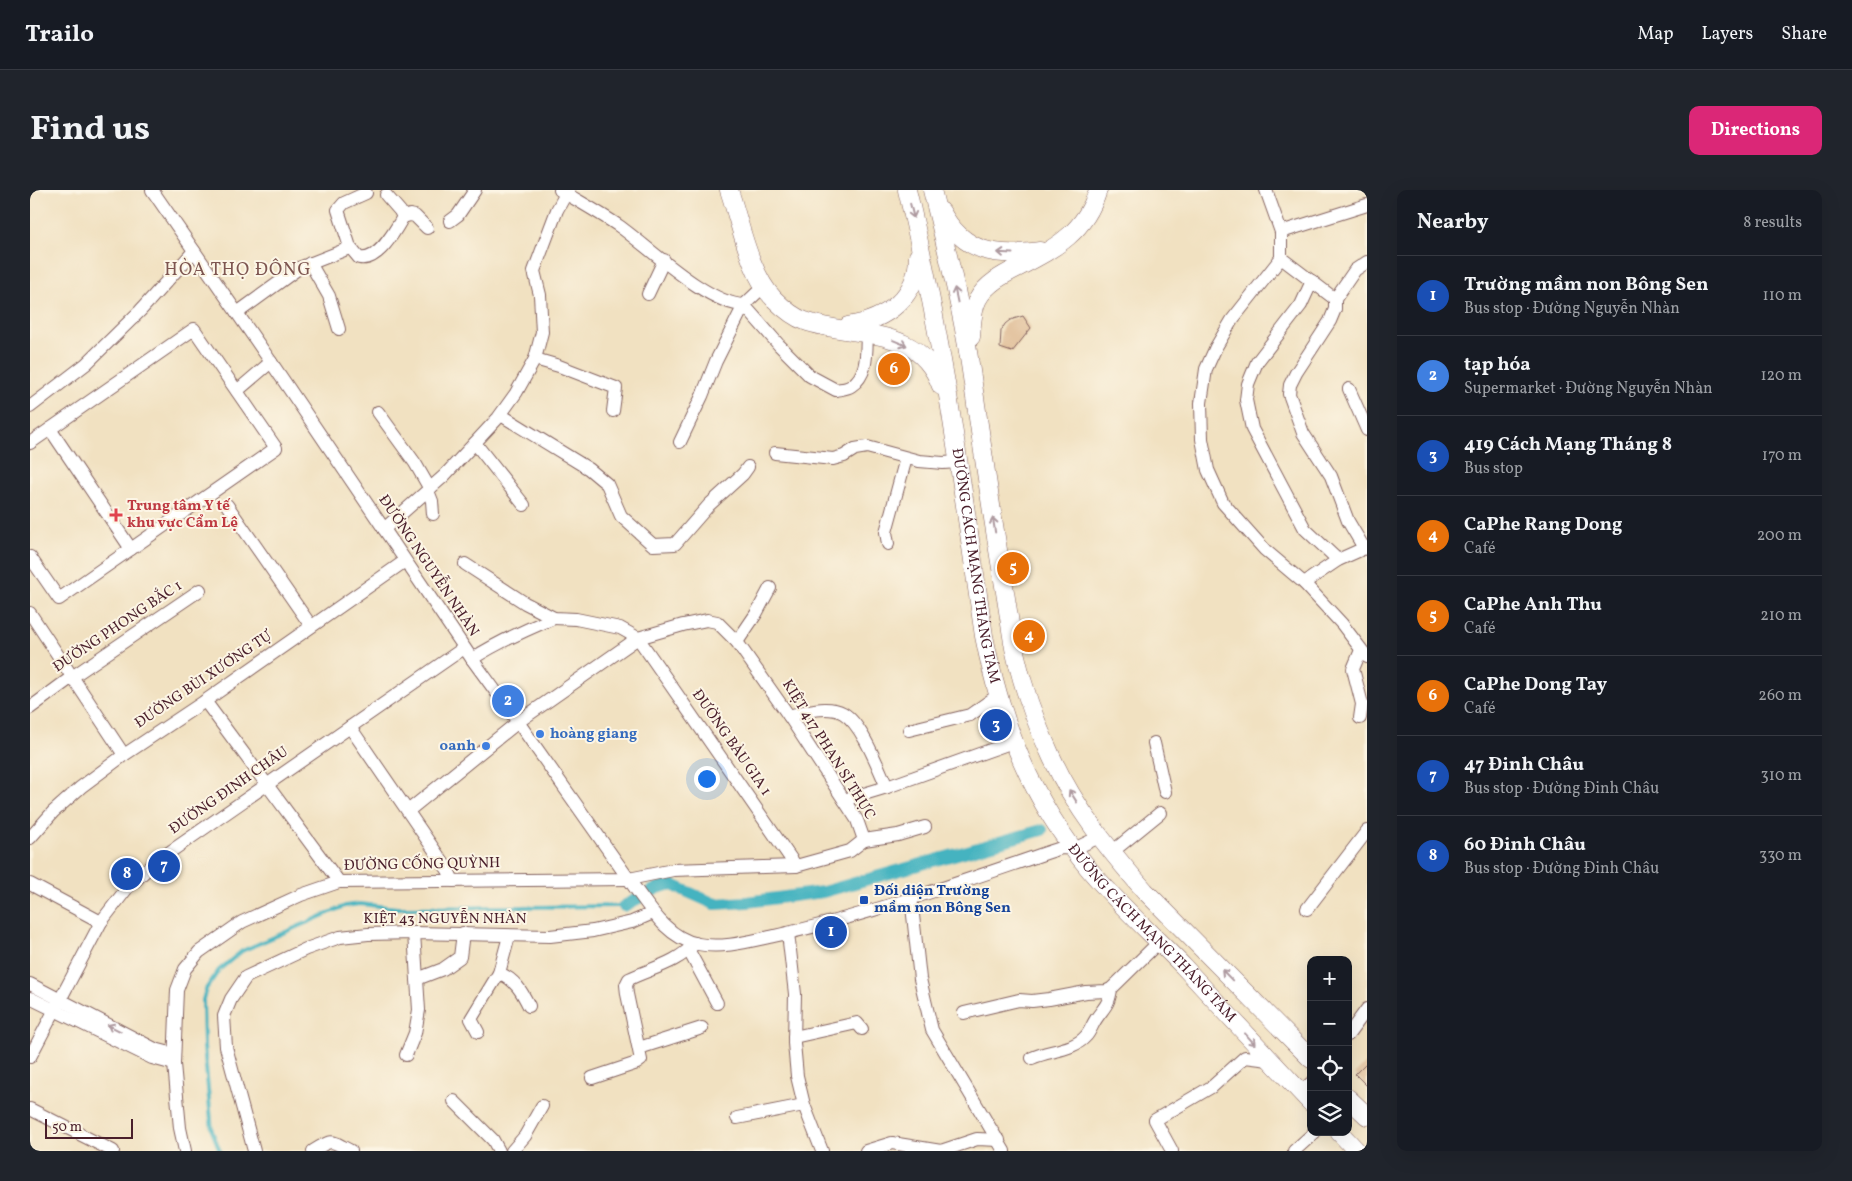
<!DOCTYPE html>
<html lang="en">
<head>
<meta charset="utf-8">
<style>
  :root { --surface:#171b24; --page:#20242c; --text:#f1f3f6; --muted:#9ea1a6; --line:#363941; --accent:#db2777 }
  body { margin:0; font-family:Vollkorn,serif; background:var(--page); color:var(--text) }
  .controls { position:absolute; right:15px; bottom:15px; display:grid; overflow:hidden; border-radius:10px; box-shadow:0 5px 20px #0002 }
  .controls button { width:45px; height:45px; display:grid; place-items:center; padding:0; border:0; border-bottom:1px solid var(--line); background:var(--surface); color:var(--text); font:25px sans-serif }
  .scale { position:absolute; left:15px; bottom:12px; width:88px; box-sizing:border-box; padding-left:5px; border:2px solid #4a1f2b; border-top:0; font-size:14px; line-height:18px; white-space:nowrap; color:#4a1f2b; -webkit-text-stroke:4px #fcf5e5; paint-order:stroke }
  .you { position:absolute; left:676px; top:588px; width:18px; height:18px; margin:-12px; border:4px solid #fff; border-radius:50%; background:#1a73e8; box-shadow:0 0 0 8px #1a73e833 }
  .badge { display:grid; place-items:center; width:32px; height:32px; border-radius:50%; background:var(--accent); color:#fff; font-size:16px; font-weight:700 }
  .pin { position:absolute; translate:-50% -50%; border:2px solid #fff; box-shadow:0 1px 5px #0006 }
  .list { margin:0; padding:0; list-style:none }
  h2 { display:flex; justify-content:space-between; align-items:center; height:65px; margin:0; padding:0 20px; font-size:21px }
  h2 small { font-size:16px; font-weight:400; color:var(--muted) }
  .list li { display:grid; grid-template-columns:32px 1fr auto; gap:15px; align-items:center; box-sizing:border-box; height:80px; padding:0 20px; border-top:1px solid var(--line) }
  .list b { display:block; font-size:19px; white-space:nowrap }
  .list p { margin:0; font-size:16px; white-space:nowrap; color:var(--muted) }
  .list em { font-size:16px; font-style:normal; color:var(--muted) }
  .icon { flex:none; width:28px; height:28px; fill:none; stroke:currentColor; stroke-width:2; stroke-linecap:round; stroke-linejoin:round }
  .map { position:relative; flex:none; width:1337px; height:961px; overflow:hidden; border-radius:10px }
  header { display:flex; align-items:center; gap:30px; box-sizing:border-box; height:70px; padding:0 25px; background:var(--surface); border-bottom:1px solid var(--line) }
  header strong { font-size:24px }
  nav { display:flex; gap:28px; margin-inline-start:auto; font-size:18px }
  .intro { display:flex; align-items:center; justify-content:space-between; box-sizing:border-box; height:120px; padding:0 30px }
  h1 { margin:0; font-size:35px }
  .button { padding:12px 22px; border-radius:10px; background:var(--accent); color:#fff; font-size:18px; font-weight:700 }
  main { display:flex; gap:30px; padding:0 30px }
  aside { flex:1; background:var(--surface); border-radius:10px; box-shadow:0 5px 20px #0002 }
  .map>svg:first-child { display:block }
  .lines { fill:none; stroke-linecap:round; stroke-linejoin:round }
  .stream { stroke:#45b3c0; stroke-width:4 }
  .canal { stroke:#45b3c0; stroke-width:12 }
  .building { fill:#e0bd97 }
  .minor-casing { stroke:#846360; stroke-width:14 }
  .highway-casing { stroke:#846360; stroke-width:19 }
  .minor { stroke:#fff; stroke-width:12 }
  .highway { stroke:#fff; stroke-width:18 }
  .oneway { stroke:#ae9aa0 }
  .health-dot { fill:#e0444e; stroke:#fcf5e5; stroke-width:2 }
  .shop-dot { fill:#3f7fe0; stroke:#fcf5e5; stroke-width:2 }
  .transit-dot { fill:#1a4fb4; stroke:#fcf5e5; stroke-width:2 }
  .labels { text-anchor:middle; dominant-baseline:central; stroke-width:4; stroke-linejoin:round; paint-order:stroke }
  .health-label { font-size:15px; font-weight:bold; fill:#be3a42; stroke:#fcf5e5; text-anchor:start }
  .street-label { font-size:15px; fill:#4a1f2b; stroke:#fcf5e5 }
  .shop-label { font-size:15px; font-weight:bold; fill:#366cbe; stroke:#fcf5e5; text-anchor:start }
  .transit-label { font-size:15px; font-weight:bold; fill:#164399; stroke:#fcf5e5; text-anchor:start }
  .quarter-label { font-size:18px; letter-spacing:1px; fill:#7e5651; stroke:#fcf5e5 }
</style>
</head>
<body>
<header>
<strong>Trailo</strong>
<nav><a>Map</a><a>Layers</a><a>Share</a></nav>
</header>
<div class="intro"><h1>Find us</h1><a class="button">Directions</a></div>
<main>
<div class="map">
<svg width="1337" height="961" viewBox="0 0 1337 961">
  <rect width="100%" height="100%" fill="#fcf5e5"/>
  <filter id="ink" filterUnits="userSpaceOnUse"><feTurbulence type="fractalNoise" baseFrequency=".02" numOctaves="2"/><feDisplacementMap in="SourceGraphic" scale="10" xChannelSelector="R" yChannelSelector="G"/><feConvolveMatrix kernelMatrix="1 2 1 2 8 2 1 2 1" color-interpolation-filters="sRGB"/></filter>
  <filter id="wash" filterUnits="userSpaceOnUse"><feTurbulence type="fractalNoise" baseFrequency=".0096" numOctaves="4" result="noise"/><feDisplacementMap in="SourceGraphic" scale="20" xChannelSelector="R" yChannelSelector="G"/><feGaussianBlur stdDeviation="1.12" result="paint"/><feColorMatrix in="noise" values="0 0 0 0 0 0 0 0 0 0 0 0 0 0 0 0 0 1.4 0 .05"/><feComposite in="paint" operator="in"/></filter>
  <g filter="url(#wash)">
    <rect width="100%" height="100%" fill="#f1e1c1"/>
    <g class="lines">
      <polyline class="stream" points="190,961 182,941 174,856 173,810 176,799 189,780 212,761 315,716 330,714 367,718 594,716"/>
      <polyline class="canal" points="594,716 628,698 640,694 685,714 717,712 793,702 1012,640"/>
    </g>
    <g id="blocks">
      <g class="building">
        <polygon points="993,126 1001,138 982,162 970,158 971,141 975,134 980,130"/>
        <polygon points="1337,872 1337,896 1325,884"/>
      </g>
    </g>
  </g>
  <g filter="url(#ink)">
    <use href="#blocks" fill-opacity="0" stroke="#846360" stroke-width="1"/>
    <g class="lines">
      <defs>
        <g id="minor">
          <path d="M122,0L241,172L442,469L488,532L605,698C621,720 639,749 668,754C693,759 720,751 744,746C841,725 936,690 1031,658L1044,659L1069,647"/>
          <path d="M530,0C550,12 570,23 589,36C620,58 677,114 714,115"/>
          <polyline points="1236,0 1251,42 1251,68 1202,130 1186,157 1176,179 1171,213 1172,249 1178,280 1193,313 1235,360 1274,393 1312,434 1337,467"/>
          <polyline points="356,5 370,21 373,27"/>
          <polyline points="420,31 428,25 445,0"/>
          <polyline points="1251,42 1337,15"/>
          <path d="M319,56L329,68C348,72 365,41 373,27L380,25L385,26L397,38"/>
          <polyline points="1251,68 1305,109 1325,80 1337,72"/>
          <polyline points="280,73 299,106 309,139"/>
          <polyline points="1282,91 1271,115 1227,172 1218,194 1216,210 1222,239 1275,339 1308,370"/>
          <polyline points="618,104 634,70"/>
          <polyline points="1305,109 1305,119 1300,131 1266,183 1260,195 1259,204 1273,243 1301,286 1318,331 1334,358"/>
          <path d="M714,115L749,155L780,186L806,200C810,199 817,199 821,196C839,184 836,161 837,142"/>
          <polyline points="207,123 269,78 317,59 319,54 308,20 314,13 336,3"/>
          <polyline points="505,169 529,176 586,198 583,221"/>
          <polyline points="1319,199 1337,240"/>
          <polyline points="207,201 241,172"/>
          <polyline points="0,217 56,174 110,121 164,61"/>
          <polyline points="348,222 385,273 400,299"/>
          <polyline points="471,225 559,279 577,294 591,326 623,355 645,354 679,315 713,284 718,277"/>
          <polyline points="20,239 101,359"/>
          <polyline points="650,252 672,206 686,171 714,115 734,96"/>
          <polyline points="0,253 164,139 246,258 29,409 0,367"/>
          <polyline points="445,253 494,315"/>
          <polyline points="745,263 803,269 814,266 825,259 837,257 889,271 913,273 928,272"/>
          <polyline points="398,301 402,311 403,324"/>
          <polyline points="197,315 281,436"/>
          <polyline points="354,339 414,286 468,228 486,203 505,169 512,142 510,105 504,81 527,20 538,0"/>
          <polyline points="858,354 856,342 876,268"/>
          <polyline points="435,374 495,413 524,428 546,429 590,438 608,448 766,676"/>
          <polyline points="1274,393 1308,370 1337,357"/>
          <polyline points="0,423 94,565"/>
          <polyline points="707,452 726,424 740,398"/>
          <path d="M442,469C468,452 495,440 524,428"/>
          <polyline points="175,511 309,692"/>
          <polyline points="0,518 42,487 170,400"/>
          <path d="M759,526C773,521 799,515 813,523C832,534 848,577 857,597"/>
          <polyline points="1330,528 1332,514 1323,479 1331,460"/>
          <polyline points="320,537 418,680 423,691"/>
          <polyline points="879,540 940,525 967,506"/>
          <polyline points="1124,553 1135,602"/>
          <polyline points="814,610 857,597 983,552"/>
          <polyline points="378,621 488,532 608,448 653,435 677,430 687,432 707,452 759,526 814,610 827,630 834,650"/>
          <polyline points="0,648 23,622 51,597 94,565 175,511 375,371"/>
          <polyline points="834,650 868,645 895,637"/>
          <polyline points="1082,662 1130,623"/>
          <polyline points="0,694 71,732"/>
          <polyline points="881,707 890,789 902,840 974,961"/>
          <polyline points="1277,719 1337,641"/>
          <polyline points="758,743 765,804 764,853 767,886 774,915 792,961"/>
          <polyline points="659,761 687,813"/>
          <path d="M469,783C485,789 492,802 499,816"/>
          <polyline points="387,789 413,779 430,767 433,743"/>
          <polyline points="0,794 125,859 144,864"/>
          <polyline points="0,808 122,868 144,874"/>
          <polyline points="934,823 989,810 1002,811 1019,809 1056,802 1076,801 1081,799 1129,752"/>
          <polyline points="448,842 441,829 469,783 479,746"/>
          <polyline points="1318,845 1337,819"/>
          <polyline points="764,847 827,833 832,839"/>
          <polyline points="609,858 672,838"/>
          <polyline points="376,865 385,843 389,820 384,743"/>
          <polyline points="0,867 71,732 98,697 124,673 434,458"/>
          <path d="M1002,868C1019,860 1043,861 1056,846C1060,842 1062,835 1066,829C1074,817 1079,815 1081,799"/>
          <path d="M562,888L607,873L611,870L597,804L596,795L599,789C622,778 648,773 665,753"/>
          <polyline points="1271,902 1281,893"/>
          <polyline points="424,911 463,950 469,961"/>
          <polyline points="0,919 83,961"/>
          <polyline points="707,928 774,915"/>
          <polyline points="155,961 150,938 144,874 147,800 155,779 169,762 212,732 271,705 309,692 599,689 643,680 766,676 820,661 834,650"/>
          <polyline points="224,961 196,857 194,826 201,809 216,787 276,759 310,747 338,744 384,743 520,746 563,741 602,732 623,723"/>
          <path d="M283,961C303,948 301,951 321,961"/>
          <polyline points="482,961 495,946 512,916"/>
          <polyline points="836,961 862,953 911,961 947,949 969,950"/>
          <polyline points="1142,961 1125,930 1183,896 1215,867 1239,870"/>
          <polyline points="1264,961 1285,942"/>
        </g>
        <g id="highway">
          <path d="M699,0C710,32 720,85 744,109C752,117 763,127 775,131C825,149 888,133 911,196"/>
          <path id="s1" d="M877,0C913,147 932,297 954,446C972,535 1000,608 1059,679C1088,714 1122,744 1154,777C1196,822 1238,868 1281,913"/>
          <path d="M902,0C916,57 931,115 940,174C950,240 959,306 970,372C975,400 979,429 984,458C992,495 1006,534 1022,568C1045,618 1079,660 1115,701L1281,869"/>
          <path d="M911,21C934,64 967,67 1010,61"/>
          <path d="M818,136C856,130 888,107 888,66"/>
          <path d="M941,147C942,134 942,120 948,109C956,94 973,85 987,78C1025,58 1055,43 1068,0"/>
          <polyline points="1318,908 1337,926"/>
          <polyline points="1309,942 1327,961"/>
        </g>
      </defs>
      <use href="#minor" class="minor-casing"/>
      <use href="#highway" class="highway-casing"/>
      <use href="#minor" class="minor"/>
      <use href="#highway" class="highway"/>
    </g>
    <defs><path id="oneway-shaft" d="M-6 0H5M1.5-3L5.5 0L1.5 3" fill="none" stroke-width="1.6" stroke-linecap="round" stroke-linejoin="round" transform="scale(1.25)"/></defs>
    <g class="oneway">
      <use href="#oneway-shaft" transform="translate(882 21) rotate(76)"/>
      <use href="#oneway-shaft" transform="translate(975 63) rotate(-177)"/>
      <use href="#oneway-shaft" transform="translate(926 105) rotate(-102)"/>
      <use href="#oneway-shaft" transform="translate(870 153) rotate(22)"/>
      <use href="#oneway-shaft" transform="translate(964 335) rotate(-99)"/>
      <use href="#oneway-shaft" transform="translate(1043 606) rotate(-122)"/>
      <use href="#oneway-shaft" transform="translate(1197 785) rotate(-134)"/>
      <use href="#oneway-shaft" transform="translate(84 838) rotate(-153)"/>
      <use href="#oneway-shaft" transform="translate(1220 849) rotate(48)"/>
    </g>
  </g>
  <path class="health-dot" d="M83.5 317.5h5v5h5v5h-5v5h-5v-5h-5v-5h5z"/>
  <g class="shop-dot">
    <circle cx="510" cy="544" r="5"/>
    <circle cx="456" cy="556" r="5"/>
  </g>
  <rect class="transit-dot" x="829" y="705" width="10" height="10" rx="2.5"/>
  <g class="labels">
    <g class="health-label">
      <text x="97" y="316">Trung tâm Y tế<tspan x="97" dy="17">khu vực Cẩm Lệ</tspan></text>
    </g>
    <g class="street-label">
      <text stroke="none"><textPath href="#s1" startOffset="382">ĐƯỜNG CÁCH MẠNG THÁNG TÁM</textPath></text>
      <text transform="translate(398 376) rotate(56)">ĐƯỜNG NGUYỄN NHÀN</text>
      <text transform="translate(88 437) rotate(-34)">ĐƯỜNG PHONG BẮC 1</text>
      <text transform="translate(174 490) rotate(-34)">ĐƯỜNG BÙI XƯƠNG TỰ</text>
      <text transform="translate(701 553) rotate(55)">ĐƯỜNG BÀU GIA 1</text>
      <text transform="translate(798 560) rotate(58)">KIỆT 417 PHAN SĨ THỰC</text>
      <text transform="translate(199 601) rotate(-35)">ĐƯỜNG ĐINH CHÂU</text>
      <text transform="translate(392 675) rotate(-1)">ĐƯỜNG CỐNG QUỲNH</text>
      <text x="415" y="729">KIỆT 43 NGUYỄN NHÀN</text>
      <text stroke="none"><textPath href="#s1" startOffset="801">ĐƯỜNG CÁCH MẠNG THÁNG TÁM</textPath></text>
    </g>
    <g class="shop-label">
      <text x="520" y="544">hoàng giang</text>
      <text x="446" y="556" text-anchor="end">oanh</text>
    </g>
    <g class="transit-label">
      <text x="844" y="701">Đối diện Trường<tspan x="844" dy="17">mầm non Bông Sen</tspan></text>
    </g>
    <g class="quarter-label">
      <text x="208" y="80">HÒA THỌ ĐÔNG</text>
    </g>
  </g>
</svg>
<div class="controls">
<button>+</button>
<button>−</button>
<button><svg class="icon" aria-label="locate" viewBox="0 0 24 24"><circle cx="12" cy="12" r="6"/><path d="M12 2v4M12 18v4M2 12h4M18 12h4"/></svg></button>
<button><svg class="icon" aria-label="layers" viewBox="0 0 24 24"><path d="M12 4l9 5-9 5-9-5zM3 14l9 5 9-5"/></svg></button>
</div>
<div class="scale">50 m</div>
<div class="you"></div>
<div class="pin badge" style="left:801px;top:742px;background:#1a4fb4">1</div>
<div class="pin badge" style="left:478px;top:511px;background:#3f7fe0">2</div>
<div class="pin badge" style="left:966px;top:535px;background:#1a4fb4">3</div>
<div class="pin badge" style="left:999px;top:446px;background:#e8710a">4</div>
<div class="pin badge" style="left:983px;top:378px;background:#e8710a">5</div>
<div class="pin badge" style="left:864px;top:179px;background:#e8710a">6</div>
<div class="pin badge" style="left:134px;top:676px;background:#1a4fb4">7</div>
<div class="pin badge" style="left:97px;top:684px;background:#1a4fb4">8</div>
</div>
<aside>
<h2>Nearby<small>8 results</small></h2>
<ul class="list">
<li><span class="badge" style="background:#1a4fb4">1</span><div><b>Trường mầm non Bông Sen</b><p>Bus stop · Đường Nguyễn Nhàn</p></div><em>110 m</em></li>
<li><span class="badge" style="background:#3f7fe0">2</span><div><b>tạp hóa</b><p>Supermarket · Đường Nguyễn Nhàn</p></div><em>120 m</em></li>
<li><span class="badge" style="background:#1a4fb4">3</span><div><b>419 Cách Mạng Tháng 8</b><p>Bus stop</p></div><em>170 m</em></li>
<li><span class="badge" style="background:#e8710a">4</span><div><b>CaPhe Rang Dong</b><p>Café</p></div><em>200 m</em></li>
<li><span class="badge" style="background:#e8710a">5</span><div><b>CaPhe Anh Thu</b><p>Café</p></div><em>210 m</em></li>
<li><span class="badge" style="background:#e8710a">6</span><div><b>CaPhe Dong Tay</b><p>Café</p></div><em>260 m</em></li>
<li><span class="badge" style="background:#1a4fb4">7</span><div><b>47 Đinh Châu</b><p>Bus stop · Đường Đinh Châu</p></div><em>310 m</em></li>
<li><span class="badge" style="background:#1a4fb4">8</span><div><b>60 Đinh Châu</b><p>Bus stop · Đường Đinh Châu</p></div><em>330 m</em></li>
</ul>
</aside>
</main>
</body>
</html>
